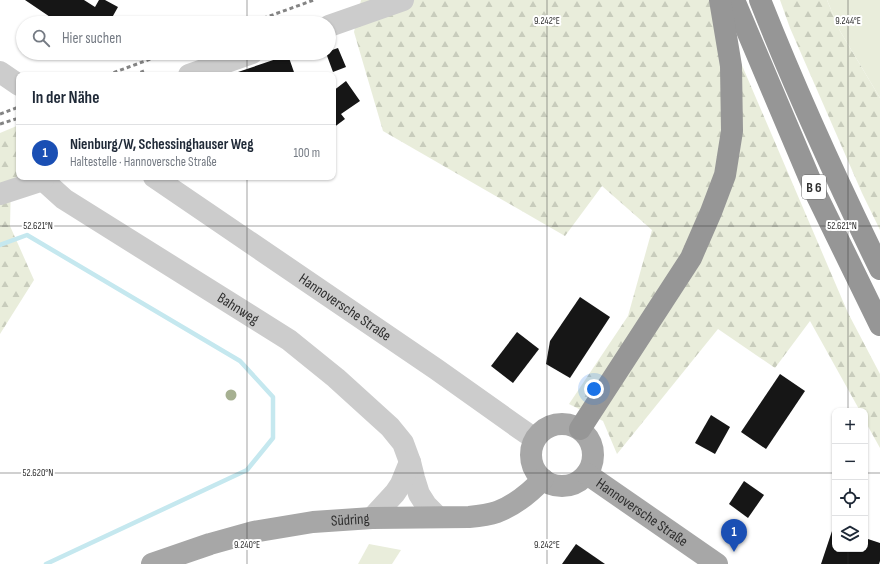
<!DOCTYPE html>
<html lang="de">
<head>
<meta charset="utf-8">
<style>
  :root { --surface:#fff; --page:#f6f6f7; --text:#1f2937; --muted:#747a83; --line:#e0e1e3; --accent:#ea580c }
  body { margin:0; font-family:"Sofia Sans Condensed",sans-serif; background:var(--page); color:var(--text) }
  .controls { position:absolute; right:12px; bottom:12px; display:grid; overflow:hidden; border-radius:8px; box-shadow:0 1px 3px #0004 }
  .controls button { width:36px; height:36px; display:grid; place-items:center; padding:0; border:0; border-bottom:1px solid var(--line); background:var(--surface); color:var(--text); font:20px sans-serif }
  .you { position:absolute; left:594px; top:389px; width:14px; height:14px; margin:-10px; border:3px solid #fff; border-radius:50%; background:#1a73e8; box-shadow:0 0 0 6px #1a73e833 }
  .badge { display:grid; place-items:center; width:26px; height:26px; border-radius:50%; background:var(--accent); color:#fff; font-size:13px; font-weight:700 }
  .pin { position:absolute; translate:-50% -33px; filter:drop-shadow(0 1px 2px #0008) }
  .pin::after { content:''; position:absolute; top:21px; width:14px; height:12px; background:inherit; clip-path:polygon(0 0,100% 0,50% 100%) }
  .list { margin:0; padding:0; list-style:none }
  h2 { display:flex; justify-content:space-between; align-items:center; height:52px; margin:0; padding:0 16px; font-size:17px }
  h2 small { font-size:13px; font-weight:400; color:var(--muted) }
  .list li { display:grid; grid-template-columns:26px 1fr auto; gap:12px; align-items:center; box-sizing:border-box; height:56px; padding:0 16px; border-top:1px solid var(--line) }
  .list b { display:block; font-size:15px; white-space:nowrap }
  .list p { margin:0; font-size:13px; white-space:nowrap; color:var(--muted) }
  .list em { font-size:13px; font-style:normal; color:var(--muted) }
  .icon { flex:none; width:22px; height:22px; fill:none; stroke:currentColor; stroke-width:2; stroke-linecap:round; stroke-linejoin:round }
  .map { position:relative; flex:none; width:880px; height:564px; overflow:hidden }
  .search { position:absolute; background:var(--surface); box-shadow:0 1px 3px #0004; left:16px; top:16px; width:320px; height:44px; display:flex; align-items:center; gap:10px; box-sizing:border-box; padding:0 14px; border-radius:22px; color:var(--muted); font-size:15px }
  .panel { position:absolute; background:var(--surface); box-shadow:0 1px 3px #0004; left:16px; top:72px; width:320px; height:108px; border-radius:8px }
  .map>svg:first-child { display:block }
  .green { fill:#e9eddb }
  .forest { fill:url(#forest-firs) }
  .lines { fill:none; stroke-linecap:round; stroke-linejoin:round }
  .stream { stroke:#c5e8ef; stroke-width:4.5 }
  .building { fill:#161616 }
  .minor { stroke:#ccc; stroke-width:22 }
  .major { stroke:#a7a7a7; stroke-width:22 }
  .highway { stroke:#969696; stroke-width:22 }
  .rail { stroke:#848484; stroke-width:3; stroke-dasharray:4 3; stroke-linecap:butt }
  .tree { fill:#a6b091 }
  .ticks { fill:none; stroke:#2f2f2f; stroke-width:1; stroke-opacity:0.45 }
  .labels { text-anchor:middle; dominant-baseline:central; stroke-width:4; stroke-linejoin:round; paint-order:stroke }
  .shield { fill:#fff; stroke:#6d6d6d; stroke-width:1 }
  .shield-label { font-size:14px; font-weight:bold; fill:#2f2f2f }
  .street-label { font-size:15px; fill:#2f2f2f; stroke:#fff }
  .ticks-label { font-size:10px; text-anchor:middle; fill:#2f2f2f; stroke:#fff; stroke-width:4; stroke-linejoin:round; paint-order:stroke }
</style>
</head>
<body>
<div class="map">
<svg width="880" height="564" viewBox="0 0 880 564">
  <defs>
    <pattern id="forest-firs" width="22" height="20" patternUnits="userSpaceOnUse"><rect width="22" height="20" fill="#e9eddb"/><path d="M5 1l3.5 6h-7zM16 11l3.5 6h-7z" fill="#c8ccbc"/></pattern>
  </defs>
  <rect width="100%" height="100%" fill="#fff"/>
  <g class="green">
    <polygon points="827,0 880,0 880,98 840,31"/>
    <polygon points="369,544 401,550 392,564 358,564"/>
  </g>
  <g class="forest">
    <polygon points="361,0 714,0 848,313 880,374 880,448 865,421 865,411 860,411 810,321 775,368 718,329 617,454 603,421 569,404 628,316 652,230 602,186 565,236 383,131 354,32"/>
    <polygon points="780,0 827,0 840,31 880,98 880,230 862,193 790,28"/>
    <polygon points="19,125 19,175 11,181 10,226 34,280 0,334 0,133"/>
  </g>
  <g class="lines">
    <polyline class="stream" points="0,245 27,235 240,361 273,397 273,438 247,470 46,564"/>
  </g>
  <g class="building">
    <polygon points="25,0 84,0 95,7 99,0 105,0 118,7 109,23 92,23 90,22 89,23 59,23"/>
    <polygon points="338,48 346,67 333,72 326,53 329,53 329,51"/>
    <polygon points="288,55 295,75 239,75 238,72"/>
    <polygon points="346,81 360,101 341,114 345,119 333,128 333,91"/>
    <polygon points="580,297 610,317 570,378 546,364 550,341"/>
    <polygon points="517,332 539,349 513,383 491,366"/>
    <polygon points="780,374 805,391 766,449 741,432"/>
    <polygon points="711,415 730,427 715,454 695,443"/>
    <polygon points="744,481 764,495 748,518 729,504"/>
    <polygon points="833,528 835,528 835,549 865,549 865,538 880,543 880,561 879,564 821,564"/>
    <polygon points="576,544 605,564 562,564"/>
  </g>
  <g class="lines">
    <g class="minor">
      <polyline points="329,26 403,0"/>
      <polyline points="0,72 19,85"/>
      <polyline points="189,75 252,53"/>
      <path id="s1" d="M154,177L436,369L519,428L535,439"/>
      <path id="s2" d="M43,180L64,199L289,340L336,378L390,427L403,443L410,462L414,478L419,494L426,505L438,517"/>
      <polyline points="0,194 43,180"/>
      <polyline points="372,518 395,493 401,484 410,462"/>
    </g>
    <g class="major">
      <circle cx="562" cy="455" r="31"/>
      <path id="s3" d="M587,474L717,564"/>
      <path id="s4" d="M152,564L210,544L253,532L313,522L372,518L469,517C479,516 488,515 497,512C515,505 530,493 543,479"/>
    </g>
    <g class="highway">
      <polyline points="734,0 817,196 880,325"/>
      <path d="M760,0C796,91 837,181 880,269"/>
      <polyline points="580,429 691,258 711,212 725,175 732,131 731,66 720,0"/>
    </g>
    <g class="rail">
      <polyline points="250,23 314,0"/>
      <polyline points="107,75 167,53"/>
      <polyline points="134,75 144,71"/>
      <polyline points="0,114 19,107"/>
      <polyline points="0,124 19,118"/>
    </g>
  </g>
  <circle class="tree" cx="231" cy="395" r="5.5"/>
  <path class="ticks" d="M247,0V23M547,0V564M848,0V411M247,53V75M247,177V564M0,226H880M0,473H835M865,473H880M848,549V564"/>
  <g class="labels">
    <rect class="shield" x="802" y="175" width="24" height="24" rx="3"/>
    <g class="shield-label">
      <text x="814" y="187">B 6</text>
    </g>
    <g class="street-label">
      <text stroke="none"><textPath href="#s1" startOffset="231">Hannoversche Straße</textPath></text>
      <text stroke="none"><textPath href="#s2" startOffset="234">Bahnweg</textPath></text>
      <text stroke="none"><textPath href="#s3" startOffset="67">Hannoversche Straße</textPath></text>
      <text stroke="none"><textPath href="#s4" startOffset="204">Südring</textPath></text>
    </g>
  </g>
  <g class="ticks-label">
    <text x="547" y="24">9.242°E</text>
    <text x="848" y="24">9.244°E</text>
    <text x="38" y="229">52.621°N</text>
    <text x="842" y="229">52.621°N</text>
    <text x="38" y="476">52.620°N</text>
    <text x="247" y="548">9.240°E</text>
    <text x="547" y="548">9.242°E</text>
  </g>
</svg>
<div class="controls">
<button>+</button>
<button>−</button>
<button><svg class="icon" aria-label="locate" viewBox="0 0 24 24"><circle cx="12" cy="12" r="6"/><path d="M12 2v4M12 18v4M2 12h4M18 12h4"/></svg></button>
<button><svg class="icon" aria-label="layers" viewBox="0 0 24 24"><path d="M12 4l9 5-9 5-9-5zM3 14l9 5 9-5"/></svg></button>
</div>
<div class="you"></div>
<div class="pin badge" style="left:734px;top:552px;background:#1a4fb4">1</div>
<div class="search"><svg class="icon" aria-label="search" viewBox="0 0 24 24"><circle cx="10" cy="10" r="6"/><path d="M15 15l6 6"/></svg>Hier suchen</div>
<section class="panel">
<h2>In der Nähe<small></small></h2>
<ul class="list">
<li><span class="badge" style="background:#1a4fb4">1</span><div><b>Nienburg/W, Schessinghauser Weg</b><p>Haltestelle · Hannoversche Straße</p></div><em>100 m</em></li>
</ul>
</section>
</div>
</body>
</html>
